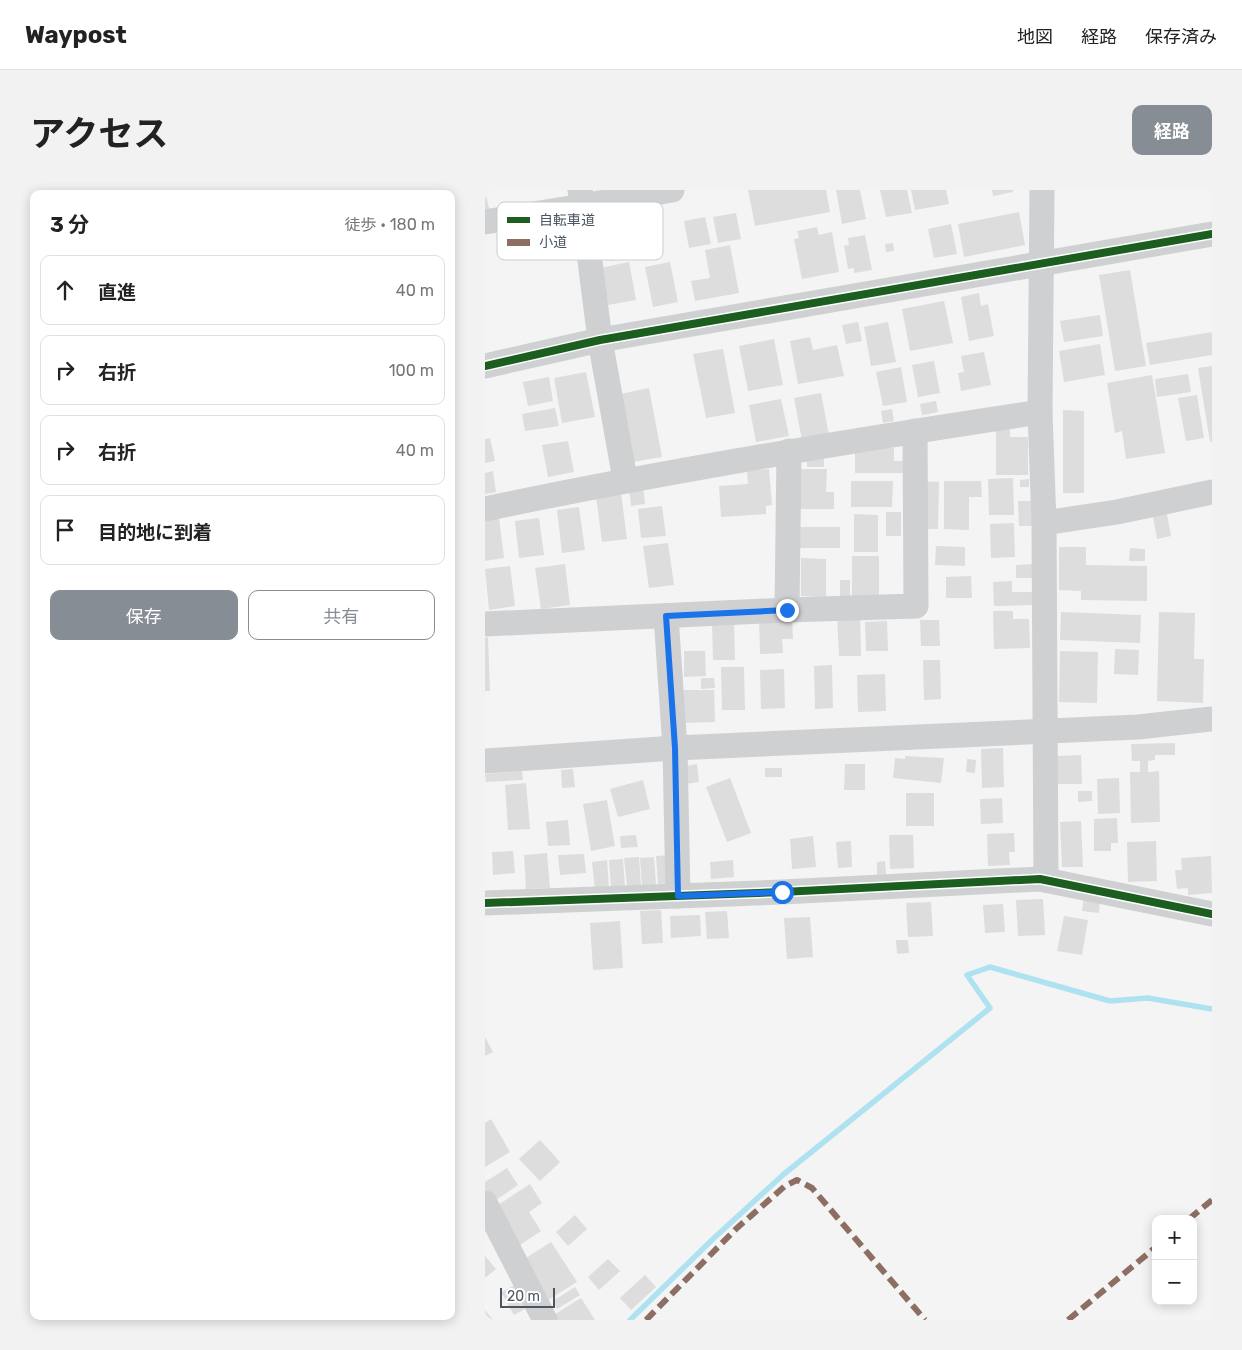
<!DOCTYPE html>
<html lang="ja">
<head>
<meta charset="utf-8">
<style>
  :root { --surface:#fff; --page:#f2f2f2; --text:#222; --muted:#767676; --line:#e0e0e0; --accent:#868d94 }
  body { margin:0; font-family:Rubik,"Noto Sans JP",sans-serif; background:var(--page); color:var(--text) }
  .controls { position:absolute; right:15px; bottom:15px; display:grid; overflow:hidden; border-radius:10px; box-shadow:0 2px 12px #0003 }
  .controls button { width:45px; height:45px; display:grid; place-items:center; padding:0; border:0; border-bottom:1px solid var(--line); background:var(--surface); color:var(--text); font:25px sans-serif }
  .scale { position:absolute; left:15px; bottom:12px; width:55px; box-sizing:border-box; padding-left:5px; border:2px solid #4a5661; border-top:0; font-size:14px; line-height:18px; white-space:nowrap; color:#4a5661; -webkit-text-stroke:4px #fff; paint-order:stroke }
  .stop { position:absolute; width:15px; height:15px; margin:-11px; border:4px solid #1a73e8; border-radius:50%; background:#fff }
  .stop.end { background:#1a73e8; border-color:#fff; box-shadow:0 1px 5px #0008 }
  .list { margin:0; padding:0; list-style:none }
  h2 { display:flex; justify-content:space-between; align-items:center; height:65px; margin:0; padding:0 20px; font-size:21px }
  h2 small { font-size:16px; font-weight:400; color:var(--muted) }
  .list li { display:grid; grid-template-columns:32px 1fr auto; gap:15px; align-items:center; box-sizing:border-box; height:70px; margin:0 10px 10px; padding:0 10px; border:1px solid var(--line); border-radius:10px }
  .list b { display:block; font-size:19px; white-space:nowrap }
  .list em { font-size:16px; font-style:normal; color:var(--muted) }
  .actions { display:flex; gap:10px; padding:15px 20px }
  .actions a { flex:1; padding:11px 0; border:1px solid var(--accent); border-radius:10px; text-align:center; font-size:18px; color:var(--accent) }
  .actions .main { background:var(--accent); color:#fff }
  .icon { flex:none; width:28px; height:28px; fill:none; stroke:currentColor; stroke-width:2; stroke-linecap:round; stroke-linejoin:round }
  .map { position:relative; flex:none; width:727px; height:1130px; overflow:hidden; border-radius:10px }
  header { display:flex; align-items:center; gap:30px; box-sizing:border-box; height:70px; padding:0 25px; background:var(--surface); border-bottom:1px solid var(--line) }
  header strong { font-size:24px }
  nav { display:flex; gap:28px; margin-inline-start:auto; font-size:18px }
  .intro { display:flex; align-items:center; justify-content:space-between; box-sizing:border-box; height:120px; padding:0 30px }
  h1 { margin:0; font-size:35px }
  .button { padding:12px 22px; border-radius:10px; background:var(--accent); color:#fff; font-size:18px; font-weight:700 }
  main { display:flex; gap:30px; padding:0 30px }
  aside { flex:1; background:var(--surface); border-radius:10px; box-shadow:0 2px 12px #0003 }
  .map>svg:first-child { display:block }
  .lines { fill:none; stroke-linecap:round; stroke-linejoin:round }
  .stream { stroke:#aee2f0; stroke-width:5.5 }
  .building { fill:#ddddde }
  .minor { stroke:#ced0d2; stroke-width:25 }
  .quiet { stroke:#8d6e63; stroke-width:6; stroke-dasharray:12 6; stroke-linecap:butt }
  .cycleway-casing { stroke:#fff; stroke-width:11 }
  .cycleway { stroke:#1b5e20; stroke-width:8 }
  .route { stroke:#1a73e8; stroke-width:6 }
  .key { fill:#fff; stroke:#c9ccd0; stroke-width:1 }
  .key-label { font-size:14px; fill:#4a5661 }
</style>
</head>
<body>
<header>
<strong>Waypost</strong>
<nav><a>地図</a><a>経路</a><a>保存済み</a></nav>
</header>
<div class="intro"><h1>アクセス</h1><a class="button">経路</a></div>
<main>
<aside>
<h2>3 分<small>徒歩 · 180 m</small></h2>
<ul class="list">
<li><svg class="icon" aria-label="ahead" viewBox="0 0 24 24"><path d="M12 20V5M6 11l6-6 6 6"/></svg><div><b>直進</b></div><em>40 m</em></li>
<li><svg class="icon" aria-label="right" viewBox="0 0 24 24"><path d="M7 20v-9h11M14 6l5 5-5 5"/></svg><div><b>右折</b></div><em>100 m</em></li>
<li><svg class="icon" aria-label="right" viewBox="0 0 24 24"><path d="M7 20v-9h11M14 6l5 5-5 5"/></svg><div><b>右折</b></div><em>40 m</em></li>
<li><svg class="icon" aria-label="arrive" viewBox="0 0 24 24"><path d="M6 21V4h12l-3 4 3 4H6"/></svg><div><b>目的地に到着</b></div></li>
</ul>
<div class="actions"><a class="main">保存</a><a>共有</a></div>
</aside>
<div class="map">
<svg width="727" height="1130" viewBox="0 0 727 1130">
  <rect width="100%" height="100%" fill="#f4f4f4"/>
  <g class="lines">
    <polyline class="stream" points="145,1130 229,1048 299,984 505,818 482,785 505,777 625,811 663,808 727,819"/>
  </g>
  <g class="building">
    <polygon points="0,0 5,23 0,24"/>
    <polygon points="263,0 341,0 345,22 270,36"/>
    <polygon points="351,0 375,0 381,29 357,34"/>
    <polygon points="395,0 422,0 427,23 401,27"/>
    <polygon points="426,0 461,0 464,14 430,20"/>
    <polygon points="507,0 528,0 528,2 508,6"/>
    <polygon points="534,22 540,55 479,67 473,34"/>
    <polygon points="131,23 138,61 158,57 159,65 126,71 124,61 115,63 108,28"/>
    <polygon points="251,23 256,49 233,53 228,27"/>
    <polygon points="220,27 226,54 204,58 199,31"/>
    <polygon points="466,34 472,64 449,68 443,39"/>
    <polygon points="332,37 334,45 347,42 354,82 317,89 309,49 314,48 312,41"/>
    <polygon points="380,45 387,80 369,83 369,78 363,79 359,56 364,55 363,48"/>
    <polygon points="408,53 409,61 401,62 400,54"/>
    <polygon points="245,55 254,103 210,111 206,91 225,88 220,60"/>
    <polygon points="144,72 151,110 123,115 115,78"/>
    <polygon points="185,72 193,112 168,117 160,77"/>
    <polygon points="645,80 661,176 630,181 614,85"/>
    <polygon points="494,103 496,116 503,114 509,146 484,151 476,107"/>
    <polygon points="459,111 468,153 425,161 417,119"/>
    <polygon points="615,125 618,146 579,152 575,131"/>
    <polygon points="373,132 377,151 361,154 357,135"/>
    <polygon points="403,132 411,172 386,176 379,137"/>
    <polygon points="727,142 727,165 665,175 661,153"/>
    <polygon points="325,147 328,160 352,155 359,186 313,194 305,151"/>
    <polygon points="289,149 298,195 263,201 254,156"/>
    <polygon points="615,154 620,185 579,192 574,161"/>
    <polygon points="238,159 250,223 221,228 208,164"/>
    <polygon points="499,162 506,195 476,201 473,183 479,182 476,166"/>
    <polygon points="449,171 455,203 433,207 427,175"/>
    <polygon points="727,176 727,252 725,252 713,178"/>
    <polygon points="416,177 422,212 398,216 391,182"/>
    <polygon points="101,182 110,227 77,233 69,188"/>
    <polygon points="703,184 706,202 672,207 670,189"/>
    <polygon points="667,185 680,263 641,269 637,241 630,243 622,193"/>
    <polygon points="64,187 68,211 43,216 38,192"/>
    <polygon points="164,198 177,267 148,272 135,204"/>
    <polygon points="336,203 344,245 317,250 309,208"/>
    <polygon points="712,205 719,248 701,251 693,208"/>
    <polygon points="296,209 304,246 271,252 264,215"/>
    <polygon points="451,211 453,222 437,225 435,214"/>
    <polygon points="70,218 74,236 40,241 37,224"/>
    <polygon points="407,219 409,231 398,233 396,221"/>
    <polygon points="578,220 599,221 599,303 578,303"/>
    <polygon points="511,237 525,238 525,247 543,247 543,285 511,285"/>
    <polygon points="5,248 10,271 0,273 0,249"/>
    <polygon points="83,251 89,282 63,287 57,255"/>
    <polygon points="370,258 409,258 409,271 418,271 419,283 370,283"/>
    <rect x="322" y="262" width="17" height="15"/>
    <polygon points="284,279 287,315 281,316 281,324 236,327 234,296 263,294 262,281"/>
    <polygon points="315,279 342,279 341,302 349,302 349,319 314,319"/>
    <polygon points="8,281 11,302 0,304 0,283"/>
    <polygon points="528,288 529,325 504,325 503,289"/>
    <polygon points="544,289 544,297 535,297 535,290"/>
    <polygon points="366,291 408,291 407,317 366,317"/>
    <polygon points="437,291 454,292 453,339 437,339"/>
    <polygon points="459,291 496,291 497,307 484,307 484,340 459,339"/>
    <polygon points="158,296 160,314 146,316 144,298"/>
    <polygon points="136,303 142,349 117,352 111,306"/>
    <polygon points="533,311 547,311 548,336 534,336"/>
    <polygon points="177,316 181,346 156,348 153,319"/>
    <polygon points="94,317 100,360 77,363 72,320"/>
    <rect x="401" y="322" width="15" height="24"/>
    <polygon points="369,324 393,325 393,362 369,362"/>
    <polygon points="682,324 686,346 672,349 668,327"/>
    <polygon points="14,328 19,368 0,371 0,330"/>
    <polygon points="54,328 59,365 34,368 30,331"/>
    <polygon points="529,333 530,367 506,368 505,334"/>
    <rect x="312" y="337" width="43" height="21"/>
    <polygon points="183,353 189,395 164,398 158,356"/>
    <polygon points="451,356 480,357 480,376 450,375"/>
    <polygon points="574,357 601,357 601,375 662,376 662,411 596,410 596,401 574,400"/>
    <polygon points="645,358 660,359 660,371 644,371"/>
    <rect x="367" y="366" width="27" height="40"/>
    <polygon points="316,368 341,369 341,407 316,406"/>
    <polygon points="80,374 85,415 56,419 50,378"/>
    <polygon points="548,374 548,388 531,388 531,375"/>
    <polygon points="25,376 30,416 4,420 0,379"/>
    <polygon points="486,386 487,408 461,408 461,387"/>
    <rect x="355" y="390" width="10" height="16"/>
    <polygon points="527,391 527,402 547,402 548,415 509,416 508,392"/>
    <polygon points="508,421 528,421 528,429 544,429 545,458 509,459"/>
    <polygon points="576,422 656,425 655,453 575,450"/>
    <polygon points="674,422 710,423 709,469 719,469 718,513 672,511"/>
    <polygon points="352,423 375,423 376,466 354,466"/>
    <polygon points="307,426 308,449 297,449 298,463 275,464 274,427"/>
    <polygon points="435,430 454,430 455,456 436,456"/>
    <polygon points="402,431 403,461 381,461 380,432"/>
    <polygon points="249,432 250,470 228,470 227,433"/>
    <polygon points="3,447 5,501 0,501 0,448"/>
    <polygon points="630,459 654,460 653,485 629,484"/>
    <polygon points="199,461 220,461 221,486 199,487"/>
    <polygon points="575,461 613,462 612,513 574,512"/>
    <polygon points="438,470 455,470 456,509 439,510"/>
    <polygon points="347,475 348,518 330,519 329,476"/>
    <polygon points="236,477 259,477 260,520 237,520"/>
    <polygon points="299,479 300,518 276,519 275,480"/>
    <polygon points="400,484 401,521 373,522 372,485"/>
    <polygon points="216,488 229,488 230,498 216,499"/>
    <polygon points="198,500 229,500 230,532 199,533"/>
    <polygon points="690,553 690,565 670,565 670,570 663,571 663,582 674,581 675,632 646,633 645,582 655,582 655,571 647,571 646,554"/>
    <polygon points="518,558 519,597 497,598 496,559"/>
    <polygon points="596,565 597,594 573,594 572,566"/>
    <polygon points="420,566 459,568 456,593 408,588 410,568 420,569"/>
    <polygon points="482,569 491,570 490,583 481,582"/>
    <polygon points="212,574 214,592 200,594 197,577"/>
    <polygon points="360,574 380,574 380,600 359,600"/>
    <rect x="280" y="578" width="17" height="9"/>
    <polygon points="88,579 90,597 77,598 76,580"/>
    <polygon points="37,581 38,590 1,592 0,584"/>
    <polygon points="245,588 266,643 242,652 221,597"/>
    <polygon points="634,588 635,623 613,624 612,589"/>
    <polygon points="158,590 165,619 133,627 125,599"/>
    <polygon points="41,593 45,639 23,640 20,595"/>
    <polygon points="593,601 607,601 607,611 593,612"/>
    <rect x="421" y="603" width="28" height="33"/>
    <polygon points="517,608 518,633 496,634 495,609"/>
    <polygon points="122,610 130,656 106,661 98,614"/>
    <polygon points="632,628 633,653 626,653 626,661 609,661 609,629"/>
    <polygon points="83,630 85,655 63,656 61,632"/>
    <polygon points="596,631 598,677 577,677 575,632"/>
    <polygon points="529,643 530,662 524,662 525,675 503,676 502,644"/>
    <polygon points="151,645 153,657 136,658 135,646"/>
    <polygon points="404,645 428,645 429,678 405,679"/>
    <polygon points="328,646 331,677 307,679 305,649"/>
    <polygon points="366,651 367,677 353,678 351,652"/>
    <polygon points="671,651 672,691 643,692 642,652"/>
    <polygon points="28,661 30,683 8,685 7,662"/>
    <polygon points="62,663 65,698 41,699 39,665"/>
    <polygon points="99,664 101,683 75,685 73,665"/>
    <polygon points="185,665 187,693 173,694 171,666"/>
    <polygon points="726,666 727,703 703,705 703,698 692,699 690,680 697,680 696,668"/>
    <polygon points="154,667 156,696 142,696 139,668"/>
    <polygon points="169,667 171,695 157,696 155,668"/>
    <polygon points="138,669 140,697 126,698 124,670"/>
    <polygon points="122,670 124,699 110,700 107,672"/>
    <polygon points="248,670 249,687 226,689 225,672"/>
    <polygon points="400,671 401,684 392,685 392,672"/>
    <polygon points="599,706 615,708 614,723 597,721"/>
    <polygon points="558,709 560,745 533,746 531,710"/>
    <polygon points="446,712 448,746 423,747 421,713"/>
    <polygon points="518,714 520,742 500,743 498,715"/>
    <polygon points="176,720 178,753 157,754 155,721"/>
    <polygon points="242,721 244,748 222,749 220,722"/>
    <polygon points="215,725 216,746 186,748 185,726"/>
    <polygon points="579,726 603,730 597,765 572,761"/>
    <polygon points="325,727 328,767 302,769 299,728"/>
    <polygon points="135,731 138,778 108,780 105,733"/>
    <polygon points="411,750 423,750 424,763 412,764"/>
    <polygon points="0,847 8,862 0,866"/>
    <polygon points="6,929 25,962 0,977 0,933"/>
    <polygon points="55,950 75,972 55,991 34,969"/>
    <polygon points="22,978 33,995 8,1012 0,1000 0,992"/>
    <polygon points="45,994 57,1013 44,1022 56,1041 35,1055 13,1015"/>
    <polygon points="90,1025 102,1039 83,1056 71,1042"/>
    <polygon points="66,1052 92,1092 63,1110 38,1070"/>
    <polygon points="0,1066 11,1079 0,1088"/>
    <polygon points="123,1069 135,1081 114,1100 103,1087"/>
    <polygon points="160,1085 171,1097 146,1120 135,1108"/>
    <polygon points="30,1095 42,1118 29,1125 16,1102"/>
    <polygon points="90,1097 95,1105 72,1119 68,1111"/>
    <polygon points="96,1108 110,1130 70,1130 67,1126"/>
    <polygon points="0,1120 8,1130 0,1130"/>
  </g>
  <g class="lines">
    <g class="minor">
      <polyline points="95,0 98,16 187,0"/>
      <polyline points="557,0 555,222 559,333 561,690"/>
      <polyline points="0,32 98,16 115,150 140,289"/>
      <polyline points="0,176 115,150 727,44"/>
      <path d="M0,319C184,280 369,250 555,222"/>
      <polyline points="559,333 632,322 727,302"/>
      <polyline points="302,420 304,261"/>
      <polyline points="181,426 190,558 193,706"/>
      <polyline points="0,434 302,420 431,416 430,241"/>
      <polyline points="0,571 190,558 653,537 727,529"/>
      <polyline points="0,713 297,702 555,689 727,724"/>
      <polyline points="0,1013 60,1130"/>
    </g>
    <g class="quiet">
      <polyline points="704,1029 727,1010"/>
      <polyline points="161,1130 252,1038 300,996 312,990 327,998 440,1130"/>
      <polyline points="583,1130 671,1057"/>
    </g>
    <defs>
      <g id="cycleway">
        <polyline points="0,176 115,150 727,44"/>
        <polyline points="0,713 297,702 555,689 727,724"/>
      </g>
    </defs>
    <use href="#cycleway" class="cycleway-casing"/>
    <use href="#cycleway" class="cycleway"/>
  </g>
  <g class="lines">
    <polyline class="route" points="297,702 193,706 190,558 181,426 302,420"/>
  </g>
  <rect x="12" y="12" width="166" height="58" rx="8" class="key"/>
  <rect x="22" y="27" width="23" height="6" fill="#1b5e20"/>
  <rect x="22" y="49" width="23" height="7" fill="#8d6e63"/>
  <g class="key-label">
    <text x="54" y="35">自転車道</text>
    <text x="54" y="57">小道</text>
  </g>
</svg>
<div class="controls">
<button>+</button>
<button>−</button>
</div>
<div class="scale">20 m</div>
<div class="stop" style="left:297px;top:702px"></div>
<div class="stop end" style="left:302px;top:420px"></div>
</div>
</main>
</body>
</html>
